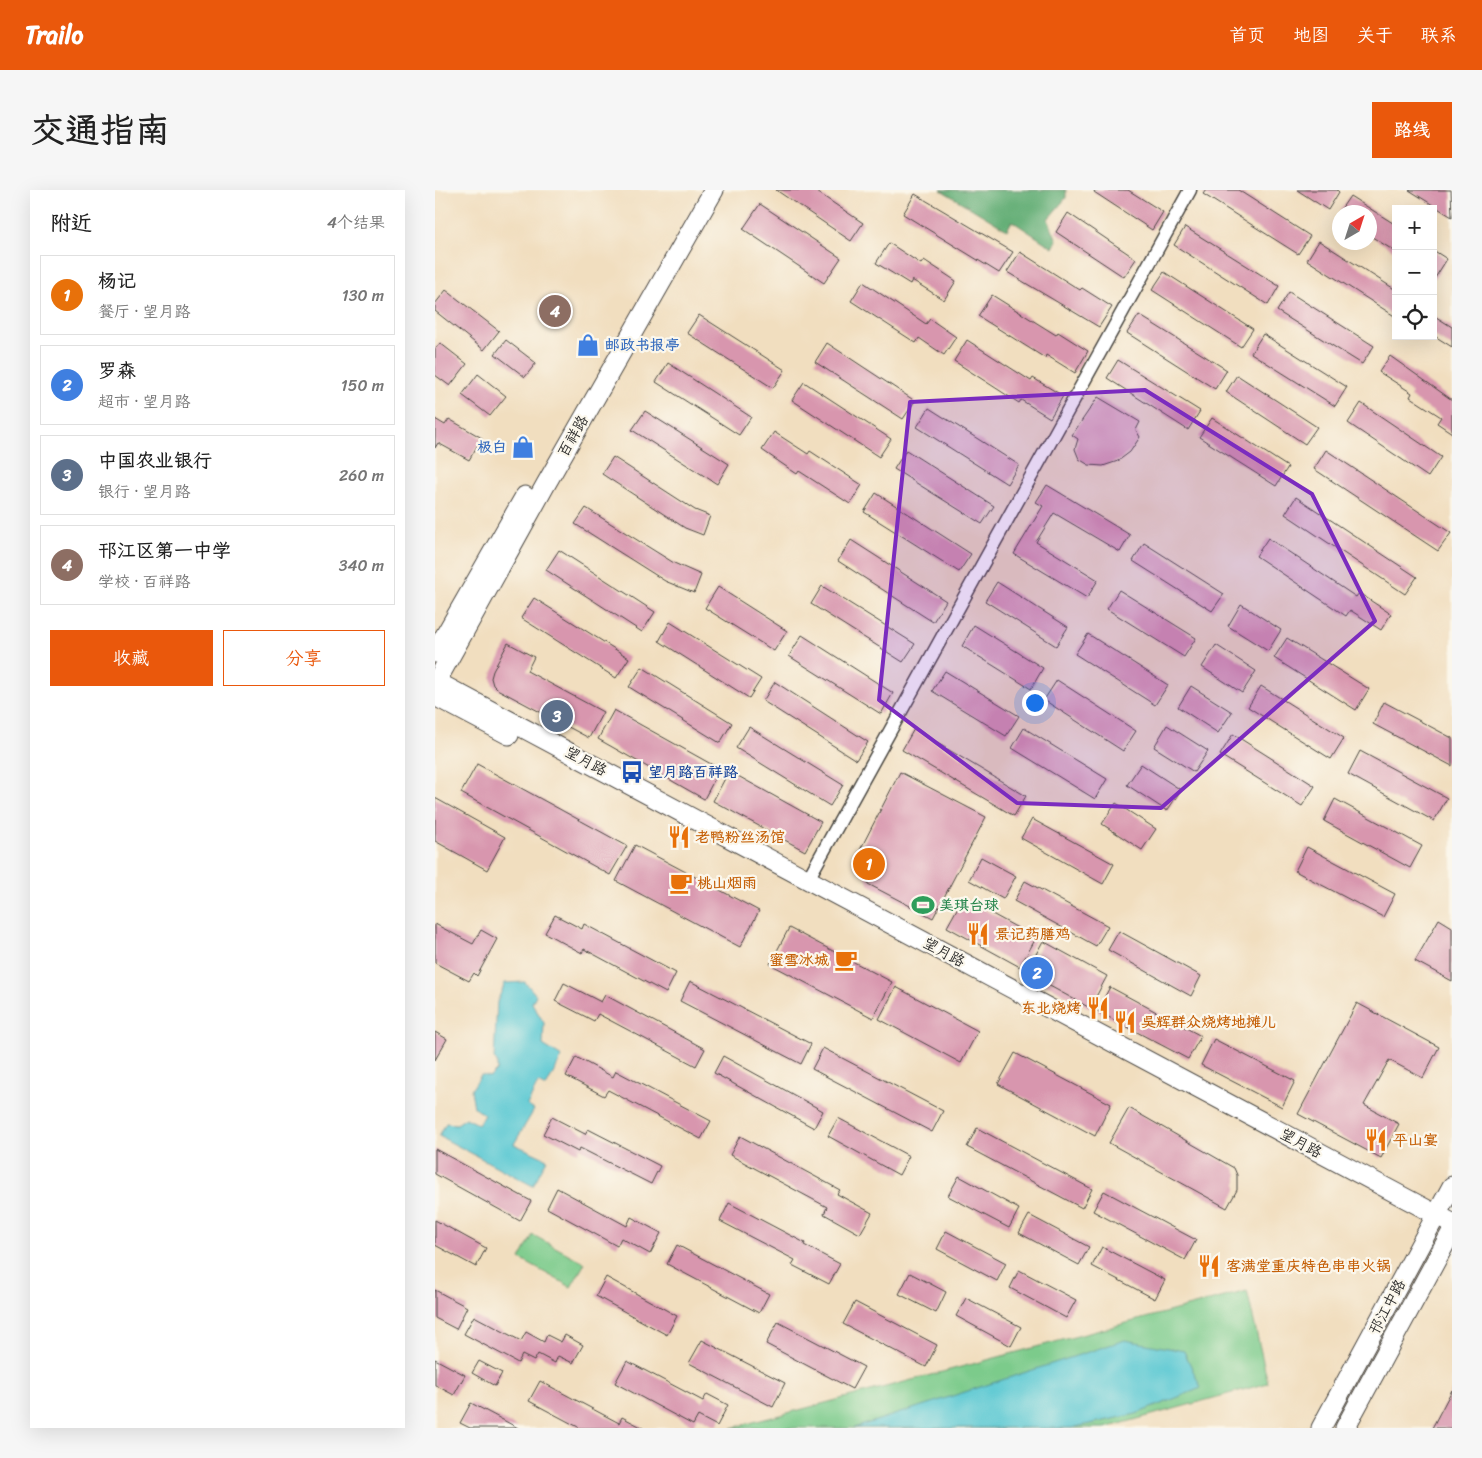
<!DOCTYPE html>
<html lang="zh">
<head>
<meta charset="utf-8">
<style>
  :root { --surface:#fff; --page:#f6f6f6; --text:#222; --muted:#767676; --line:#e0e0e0; --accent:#ea580c }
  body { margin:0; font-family:Sriracha,"LXGW WenKai TC",sans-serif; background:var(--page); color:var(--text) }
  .controls { position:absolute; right:15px; top:15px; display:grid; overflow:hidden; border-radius:0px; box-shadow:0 5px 20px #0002 }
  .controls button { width:45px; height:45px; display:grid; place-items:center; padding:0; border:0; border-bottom:1px solid var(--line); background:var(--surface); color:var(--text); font:25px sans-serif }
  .compass { position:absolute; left:897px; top:15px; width:45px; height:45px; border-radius:50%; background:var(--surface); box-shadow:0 5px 20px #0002; rotate:39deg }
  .you { position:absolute; left:599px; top:512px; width:18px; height:18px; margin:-12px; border:4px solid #fff; border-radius:50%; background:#1a73e8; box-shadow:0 0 0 8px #1a73e833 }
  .badge { display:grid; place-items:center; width:32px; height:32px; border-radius:50%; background:var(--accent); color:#fff; font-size:16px; font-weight:700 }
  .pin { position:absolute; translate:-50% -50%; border:2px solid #fff; box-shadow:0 1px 5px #0006 }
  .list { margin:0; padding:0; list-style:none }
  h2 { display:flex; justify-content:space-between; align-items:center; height:65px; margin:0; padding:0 20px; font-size:21px }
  h2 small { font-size:16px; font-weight:400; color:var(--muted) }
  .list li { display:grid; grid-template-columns:32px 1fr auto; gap:15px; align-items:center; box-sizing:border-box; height:80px; margin:0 10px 10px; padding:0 10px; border:1px solid var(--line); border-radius:0px }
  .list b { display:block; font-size:19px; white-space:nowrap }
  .list p { margin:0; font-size:16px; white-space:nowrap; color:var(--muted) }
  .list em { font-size:16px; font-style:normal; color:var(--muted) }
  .actions { display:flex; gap:10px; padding:15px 20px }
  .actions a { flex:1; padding:11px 0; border:1px solid var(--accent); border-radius:0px; text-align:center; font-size:18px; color:var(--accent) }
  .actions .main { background:var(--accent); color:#fff }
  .icon { flex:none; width:28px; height:28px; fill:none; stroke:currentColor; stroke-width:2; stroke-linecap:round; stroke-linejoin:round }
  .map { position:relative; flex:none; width:1017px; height:1238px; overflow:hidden; border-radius:0px }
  header { display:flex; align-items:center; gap:30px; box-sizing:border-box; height:70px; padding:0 25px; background:var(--accent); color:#fff }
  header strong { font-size:24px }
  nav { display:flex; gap:28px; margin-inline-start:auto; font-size:18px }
  .intro { display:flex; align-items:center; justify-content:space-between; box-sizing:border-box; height:120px; padding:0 30px }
  h1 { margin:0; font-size:35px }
  .button { padding:12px 22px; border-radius:0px; background:var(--accent); color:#fff; font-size:18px; font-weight:700 }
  main { display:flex; gap:30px; padding:0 30px }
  aside { flex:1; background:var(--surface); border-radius:0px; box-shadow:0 5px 20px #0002 }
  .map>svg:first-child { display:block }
  .green { fill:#7ccb8b; stroke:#547b5b }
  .forest { fill:#65af77; stroke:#486d51 }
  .water { fill:#5dc9d3; stroke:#447a7f }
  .building { fill:#d896ae }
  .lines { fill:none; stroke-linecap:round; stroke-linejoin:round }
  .street-casing { stroke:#494641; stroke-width:15 }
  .secondary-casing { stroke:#494641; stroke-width:21 }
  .street { stroke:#fff; stroke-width:12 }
  .secondary { stroke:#fff; stroke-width:19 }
  .marked { fill:#7b2cbf; fill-opacity:0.2; stroke:#7b2cbf; stroke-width:4; stroke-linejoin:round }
  .labels { text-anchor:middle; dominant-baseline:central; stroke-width:4.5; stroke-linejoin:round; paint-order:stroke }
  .shop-label { font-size:15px; font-weight:bold; fill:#366cbe; stroke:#fbf7ec; text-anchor:start }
  .street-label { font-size:15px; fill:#2b2b2b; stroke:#fbf7ec }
  .transit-label { font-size:15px; font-weight:bold; fill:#164399; stroke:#fbf7ec; text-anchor:start }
  .food-label { font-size:15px; font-weight:bold; fill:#c56008; stroke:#fbf7ec; text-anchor:start }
  .leisure-label { font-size:15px; font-weight:bold; fill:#27864d; stroke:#fbf7ec; text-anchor:start }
</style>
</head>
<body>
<header>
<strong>Trailo</strong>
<nav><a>首页</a><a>地图</a><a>关于</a><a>联系</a></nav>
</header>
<div class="intro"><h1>交通指南</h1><a class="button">路线</a></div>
<main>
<aside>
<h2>附近<small>4个结果</small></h2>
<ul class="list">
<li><span class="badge" style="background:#e8710a">1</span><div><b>杨记</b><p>餐厅 · 望月路</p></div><em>130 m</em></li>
<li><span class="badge" style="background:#3f7fe0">2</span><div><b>罗森</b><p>超市 · 望月路</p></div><em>150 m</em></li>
<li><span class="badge" style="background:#5c6f8a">3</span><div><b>中国农业银行</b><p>银行 · 望月路</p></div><em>260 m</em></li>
<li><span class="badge" style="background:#8d6e63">4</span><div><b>邗江区第一中学</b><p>学校 · 百祥路</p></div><em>340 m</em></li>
</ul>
<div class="actions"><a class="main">收藏</a><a>分享</a></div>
</aside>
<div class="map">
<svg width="1017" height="1238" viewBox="0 0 1017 1238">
  <rect width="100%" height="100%" fill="#fbf7ec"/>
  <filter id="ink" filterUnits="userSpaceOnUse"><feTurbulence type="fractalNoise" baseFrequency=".02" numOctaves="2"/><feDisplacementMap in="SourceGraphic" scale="10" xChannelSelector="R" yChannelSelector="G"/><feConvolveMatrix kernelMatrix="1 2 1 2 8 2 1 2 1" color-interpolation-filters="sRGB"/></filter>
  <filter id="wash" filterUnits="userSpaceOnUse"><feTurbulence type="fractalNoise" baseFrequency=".0096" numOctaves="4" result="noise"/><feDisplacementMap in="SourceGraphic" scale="20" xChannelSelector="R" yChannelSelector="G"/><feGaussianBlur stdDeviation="1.12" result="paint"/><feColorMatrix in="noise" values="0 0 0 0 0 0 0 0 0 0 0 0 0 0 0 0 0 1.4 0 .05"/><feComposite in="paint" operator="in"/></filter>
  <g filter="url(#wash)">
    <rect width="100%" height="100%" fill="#f1debf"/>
    <g class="green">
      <polygon points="98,1045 150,1073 136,1097 85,1069"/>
      <polygon points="812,1101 833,1193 670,1238 296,1238"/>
    </g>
    <polygon class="forest" points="506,0 631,0 631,8 613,29 622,50 618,58 577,31 572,40"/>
    <g class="water">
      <polygon points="90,792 101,805 97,813 109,833 108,855 127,867 111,897 103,893 92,915 99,920 79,954 112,969 98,996 4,946 11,933 22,934 31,928 43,934 49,925 39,917 36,900 46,885 55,887 62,880 62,872 59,869 62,812 70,793"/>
      <polygon points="690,1150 749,1161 766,1198 701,1224 636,1238 419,1238"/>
    </g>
    <g id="blocks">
      <g class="building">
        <polygon points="341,0 379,0 428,33 416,51"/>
        <polygon points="660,0 693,0 728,22 717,40 659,2"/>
        <polygon points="771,0 803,0 875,46 863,64 768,4"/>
        <polygon points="862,0 902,0 904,2 893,20"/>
        <polygon points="974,0 1016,0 1017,27"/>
        <polygon points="480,4 578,62 564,83 468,24"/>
        <polygon points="915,6 961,35 961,62 934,45 934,22 904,22"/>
        <polygon points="325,14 406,68 389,93 308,39"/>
        <polygon points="633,23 701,69 689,87 621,42"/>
        <polygon points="750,37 844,96 833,115 739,55"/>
        <polygon points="884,51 961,100 961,127 872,70"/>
        <polygon points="454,53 486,74 489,70 521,91 509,110 477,90 475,94 441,73"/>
        <polygon points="998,60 1012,69 1000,88 998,86"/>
        <polygon points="585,62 645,100 647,98 677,117 664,137 572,82"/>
        <polygon points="729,82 818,139 806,157 717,100"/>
        <polygon points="428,92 491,134 495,129 521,147 509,165 484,148 481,153 416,111"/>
        <polygon points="11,100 64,141 49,160 0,121 0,114"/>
        <polygon points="854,102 939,156 927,174 842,121"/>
        <polygon points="557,105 621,145 623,142 653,161 640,183 611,165 610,168 543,126"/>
        <polygon points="264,125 350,180 338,198 252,143"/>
        <polygon points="704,125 792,180 780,199 692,143"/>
        <polygon points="998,125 1017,137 1017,157 998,145"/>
        <polygon points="828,144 912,197 900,216 816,163"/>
        <polygon points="71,150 101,173 90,187 60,164"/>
        <polygon points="532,150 596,191 598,188 628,206 615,228 586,210 584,213 519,171"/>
        <polygon points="5,153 32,174 15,196 0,185 0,159"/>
        <polygon points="392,153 480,211 468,229 380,172"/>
        <polygon points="955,166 1017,210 1017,243 1002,233 1006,227 975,207 977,203 944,182"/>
        <polygon points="683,170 765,221 753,240 672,188"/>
        <polygon points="233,173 316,227 304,245 221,192"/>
        <polygon points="43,184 71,206 55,226 27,205"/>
        <polygon points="802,185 882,237 870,254 791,202"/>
        <polygon points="369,192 456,249 444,267 357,210"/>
        <polygon points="663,207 705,232 701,240 705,247 695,262 683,271 668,276 654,275 644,269 640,259 643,249 637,245"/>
        <polygon points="926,213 1006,267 993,287 913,233"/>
        <polygon points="494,218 584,275 572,294 482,237"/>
        <polygon points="210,221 294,274 282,294 197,240"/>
        <polygon points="777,228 853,277 841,296 764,247"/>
        <polygon points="0,229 10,235 14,229 47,248 34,270 3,253 0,258"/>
        <polygon points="339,242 373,264 375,261 427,295 415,314 364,281 362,284 327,260"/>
        <polygon points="471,260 559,316 547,334 459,279"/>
        <polygon points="891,260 1016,343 1003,361 879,279"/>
        <polygon points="178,267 260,320 275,326 268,345 250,338 167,284"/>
        <polygon points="612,295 695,345 685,362 619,323 601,352 663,390 652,408 579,364 608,316 601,312"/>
        <polygon points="441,303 536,364 524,382 429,322"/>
        <polygon points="861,307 982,387 970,404 850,324"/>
        <polygon points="151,318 239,373 266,385 259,403 230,391 140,334"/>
        <polygon points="833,348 921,407 924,403 956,424 946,440 915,420 911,426 821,366"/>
        <polygon points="416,350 511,411 498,432 403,371"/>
        <polygon points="709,353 789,404 777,421 698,371"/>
        <polygon points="124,360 220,422 207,442 111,380"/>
        <polygon points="562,392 633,437 621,456 550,411"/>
        <polygon points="387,396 480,454 468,472 376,414"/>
        <polygon points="283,397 352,441 339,461 270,418"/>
        <polygon points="684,400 761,448 749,467 672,419"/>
        <polygon points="99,408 194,468 181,488 86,428"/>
        <polygon points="806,414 846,440 833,461 793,436"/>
        <polygon points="235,432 326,489 314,508 224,451"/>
        <polygon points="539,435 608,478 596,499 527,456"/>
        <polygon points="653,444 733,495 720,515 640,464"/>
        <polygon points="367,445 458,503 446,524 354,466"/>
        <polygon points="852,448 934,499 921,520 839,468"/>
        <polygon points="73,453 99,467 92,481 168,522 154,548 62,499 58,495 56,488 58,481"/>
        <polygon points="781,455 821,481 807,503 767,477"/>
        <polygon points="207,477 297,533 285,553 194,497"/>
        <polygon points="510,481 584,526 571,546 497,501"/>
        <polygon points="622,490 701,541 688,561 609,510"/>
        <polygon points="340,492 433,552 421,570 328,511"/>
        <polygon points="756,496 797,522 783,543 743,517"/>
        <polygon points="826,496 909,548 896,569 813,517"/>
        <polygon points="949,512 1017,548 1017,576 938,534"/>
        <polygon points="179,520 285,579 269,609 163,549"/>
        <polygon points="732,535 773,561 759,582 719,557"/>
        <polygon points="314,537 408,595 395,616 301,558"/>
        <polygon points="589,538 672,589 660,609 577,558"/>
        <polygon points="479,539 591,606 579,626 467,560"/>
        <polygon points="798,544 880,596 867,616 785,565"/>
        <polygon points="925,561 1012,608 999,631 913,584"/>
        <polygon points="42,574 192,656 175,685 26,603"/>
        <polygon points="706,574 746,600 732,621 692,595"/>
        <polygon points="294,581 386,632 370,661 278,611"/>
        <polygon points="465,582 551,627 498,728 433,694 424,662"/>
        <polygon points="0,608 70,647 52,680 0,651"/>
        <polygon points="900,609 987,656 975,678 889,631"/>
        <polygon points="681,613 721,639 707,660 667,634"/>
        <polygon points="597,629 679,674 668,694 586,648"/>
        <polygon points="200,655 324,721 305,757 181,691"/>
        <polygon points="872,657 960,704 948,727 860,681"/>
        <polygon points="546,667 581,686 568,709 534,690"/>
        <polygon points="590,691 673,736 661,756 579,711"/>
        <polygon points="528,708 601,748 585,777 512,737"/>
        <polygon points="120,725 147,739 149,734 241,783 231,803 149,759 147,763 110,743"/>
        <polygon points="1004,729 1017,737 1017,791 980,771"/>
        <polygon points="0,734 38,754 46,740 62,749 42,786 39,783 34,791 0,773"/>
        <polygon points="354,738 457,792 438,828 335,774"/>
        <polygon points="684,741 766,786 756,806 673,760"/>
        <polygon points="608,751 672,786 655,818 591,783"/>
        <polygon points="255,791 376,854 366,874 245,811"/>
        <polygon points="129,793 166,812 170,805 270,859 261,876 163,824 159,831 120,811"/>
        <polygon points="461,797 543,841 526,873 444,829"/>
        <polygon points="675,797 766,846 753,869 662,821"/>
        <polygon points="922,813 1004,857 988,888 954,870 929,915 964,934 946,968 863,924"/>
        <polygon points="0,842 12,849 0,870"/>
        <polygon points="779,849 860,891 847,917 766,875"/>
        <polygon points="388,858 508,921 497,942 377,879"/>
        <polygon points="580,863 676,914 660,946 563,894"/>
        <polygon points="288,866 388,921 379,938 279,883"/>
        <polygon points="141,867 178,887 181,881 276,931 266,949 173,900 169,906 131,886"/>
        <polygon points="694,918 799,978 802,985 802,1000 792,1018 674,953"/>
        <polygon points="117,927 150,944 153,939 225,976 216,994 145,958 143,962 108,944"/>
        <polygon points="403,928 474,966 464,985 393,946"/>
        <polygon points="542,938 657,999 647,1018 532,957"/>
        <polygon points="305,946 405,1000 402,1004 437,1023 425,1044 389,1024 392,1017 295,965"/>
        <polygon points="0,959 96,1011 85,1031 0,984"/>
        <polygon points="524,986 584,1019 574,1038 513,1006"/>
        <polygon points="122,998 192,1036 196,1027 226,1043 215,1064 186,1048 182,1056 112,1018"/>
        <polygon points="669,1001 761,1050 750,1070 658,1021"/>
        <polygon points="294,1013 370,1053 369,1055 405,1074 394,1094 357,1075 360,1070 285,1031"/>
        <polygon points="594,1025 654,1057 644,1075 584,1043"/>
        <polygon points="0,1030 51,1058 41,1077 0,1055"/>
        <polygon points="511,1041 571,1073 562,1091 502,1059"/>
        <polygon points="242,1055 334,1104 324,1123 232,1074"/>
        <polygon points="667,1057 730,1090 720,1109 657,1076"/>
        <polygon points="584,1080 641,1110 631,1128 575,1098"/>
        <polygon points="475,1083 511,1102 501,1123 464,1104"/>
        <polygon points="171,1087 242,1126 232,1145 161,1106"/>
        <polygon points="0,1100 32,1117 21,1139 0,1128"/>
        <polygon points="531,1108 586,1137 576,1156 521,1126"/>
        <polygon points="420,1112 502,1155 491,1177 408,1134"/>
        <polygon points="39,1126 86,1151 91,1142 109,1152 112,1145 126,1152 130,1145 148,1155 138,1173 123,1166 120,1173 103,1164 99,1171 87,1165 83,1173 29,1144"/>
        <polygon points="343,1132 429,1177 417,1199 331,1154"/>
        <polygon points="267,1150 350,1193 338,1217 254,1173"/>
        <polygon points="0,1169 30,1185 19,1205 0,1195"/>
        <polygon points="44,1171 67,1183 60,1196 37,1183"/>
        <polygon points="192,1171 268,1211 272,1204 293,1215 282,1236 263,1226 258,1235 180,1193"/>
        <polygon points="105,1191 184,1233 187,1227 208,1238 145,1238 94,1211"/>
        <polygon points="1017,1200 1017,1238 997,1238"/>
        <polygon points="36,1213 83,1238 35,1238 25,1233"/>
      </g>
    </g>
  </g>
  <g filter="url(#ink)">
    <use href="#blocks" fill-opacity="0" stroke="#494641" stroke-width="1"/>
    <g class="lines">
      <defs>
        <polyline id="street" points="373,689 755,0"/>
        <g id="secondary">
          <polyline points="0,463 90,306"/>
          <polyline points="0,491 1017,1033"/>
          <polyline points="0,494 111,294 279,0"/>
          <polyline points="0,506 74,545"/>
          <polyline points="886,1238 1017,996"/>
          <polyline points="910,1238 1017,1041"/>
        </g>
      </defs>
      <use href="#street" class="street-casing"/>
      <use href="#secondary" class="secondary-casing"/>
      <use href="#street" class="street"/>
      <use href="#secondary" class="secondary"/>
    </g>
  </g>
  <path class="marked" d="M710,200L877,304L940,431L726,618L582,613L444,510L475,212Z"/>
  <defs>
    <symbol id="shop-bare" viewBox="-9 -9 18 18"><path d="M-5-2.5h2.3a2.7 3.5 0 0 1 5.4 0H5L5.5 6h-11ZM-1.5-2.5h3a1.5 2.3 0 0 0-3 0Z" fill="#3f7fe0" stroke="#fbf7ec" stroke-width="2.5" paint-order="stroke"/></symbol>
    <symbol id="bus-bare" viewBox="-9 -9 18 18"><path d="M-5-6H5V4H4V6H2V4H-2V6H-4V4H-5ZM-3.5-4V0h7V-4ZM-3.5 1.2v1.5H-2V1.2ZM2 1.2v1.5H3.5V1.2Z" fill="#1a4fb4" stroke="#fbf7ec" stroke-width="2.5" paint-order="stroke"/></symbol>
    <symbol id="restaurant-bare" viewBox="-9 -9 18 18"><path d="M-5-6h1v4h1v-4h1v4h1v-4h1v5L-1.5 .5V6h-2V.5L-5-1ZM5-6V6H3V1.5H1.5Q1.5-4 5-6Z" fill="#e8710a" stroke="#fbf7ec" stroke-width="2.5" paint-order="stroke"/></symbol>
    <symbol id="cafe-bare" viewBox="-9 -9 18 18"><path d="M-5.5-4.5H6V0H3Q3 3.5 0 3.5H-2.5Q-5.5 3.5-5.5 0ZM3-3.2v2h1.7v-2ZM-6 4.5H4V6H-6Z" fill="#e8710a" stroke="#fbf7ec" stroke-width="2.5" paint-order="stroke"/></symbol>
    <symbol id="stadium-bare" viewBox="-9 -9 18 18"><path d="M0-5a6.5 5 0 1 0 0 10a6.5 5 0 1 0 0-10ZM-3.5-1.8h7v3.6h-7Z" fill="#2e9e5b" stroke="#fbf7ec" stroke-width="2.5" paint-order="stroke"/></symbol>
  </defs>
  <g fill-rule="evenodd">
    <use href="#shop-bare" x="137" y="139" width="32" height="32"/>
    <use href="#shop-bare" x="72" y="241" width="32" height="32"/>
    <use href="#bus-bare" x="181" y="566" width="32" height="32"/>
    <use href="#restaurant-bare" x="228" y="631" width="32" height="32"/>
    <use href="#cafe-bare" x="230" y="677" width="32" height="32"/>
    <use href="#stadium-bare" x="472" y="699" width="32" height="32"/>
    <use href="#restaurant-bare" x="527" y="728" width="32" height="32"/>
    <use href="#cafe-bare" x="395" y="754" width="32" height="32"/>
    <use href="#restaurant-bare" x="647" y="802" width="32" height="32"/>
    <use href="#restaurant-bare" x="674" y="816" width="32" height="32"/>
    <use href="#restaurant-bare" x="925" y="934" width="32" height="32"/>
    <use href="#restaurant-bare" x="758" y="1060" width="32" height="32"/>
  </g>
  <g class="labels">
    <g class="shop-label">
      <text x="170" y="155">邮政书报亭</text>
      <text x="72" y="257" text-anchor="end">极白</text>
    </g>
    <g class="street-label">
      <text transform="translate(138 246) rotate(-60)">百祥路</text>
      <text transform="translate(151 571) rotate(28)">望月路</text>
      <text transform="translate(509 762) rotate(28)">望月路</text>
      <text transform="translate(866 953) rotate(28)">望月路</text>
      <text transform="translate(952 1117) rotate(-62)">邗江中路</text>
    </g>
    <g class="transit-label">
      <text x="213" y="582">望月路百祥路</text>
    </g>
    <g class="food-label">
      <text x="260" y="647">老鸭粉丝汤馆</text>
      <text x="262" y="693">桃山烟雨</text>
      <text x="560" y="744">景记药膳鸡</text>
      <text x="394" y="770" text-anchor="end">蜜雪冰城</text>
      <text x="646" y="818" text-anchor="end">东北烧烤</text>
      <text x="706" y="832">吴辉群众烧烤地摊儿</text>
      <text x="958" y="950">平山宴</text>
      <text x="791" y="1076">客满堂重庆特色串串火锅</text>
    </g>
    <g class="leisure-label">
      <text x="504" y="715">美琪台球</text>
    </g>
  </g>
</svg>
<div class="controls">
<button>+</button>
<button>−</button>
<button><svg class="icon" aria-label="locate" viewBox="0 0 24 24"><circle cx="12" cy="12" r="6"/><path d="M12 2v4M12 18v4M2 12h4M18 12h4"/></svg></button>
</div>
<svg class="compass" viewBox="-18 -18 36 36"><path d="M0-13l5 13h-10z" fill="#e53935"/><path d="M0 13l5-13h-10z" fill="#767676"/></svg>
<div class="you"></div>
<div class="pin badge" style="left:434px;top:674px;background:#e8710a">1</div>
<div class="pin badge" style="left:602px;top:783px;background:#3f7fe0">2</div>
<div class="pin badge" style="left:122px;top:526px;background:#5c6f8a">3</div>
<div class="pin badge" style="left:120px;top:121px;background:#8d6e63">4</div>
</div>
</main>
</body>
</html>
